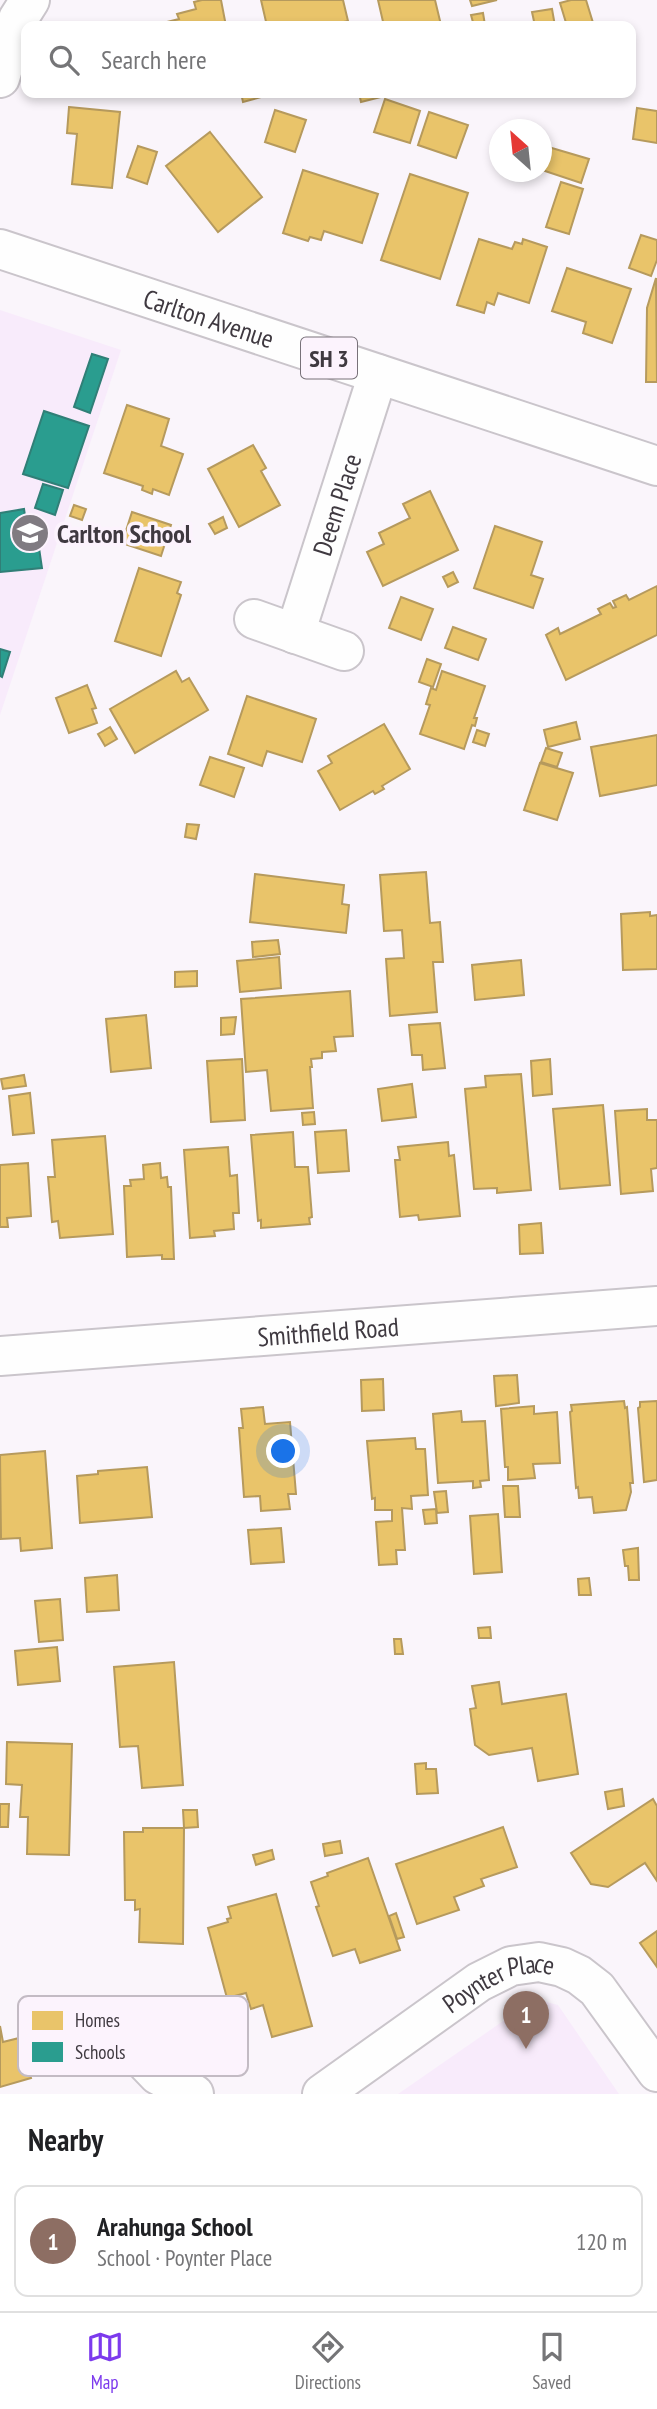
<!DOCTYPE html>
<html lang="en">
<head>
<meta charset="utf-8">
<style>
  :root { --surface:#fff; --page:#f2f2f2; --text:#202124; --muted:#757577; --line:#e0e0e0; --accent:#7c3aed }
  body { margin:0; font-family:"PT Sans Narrow",sans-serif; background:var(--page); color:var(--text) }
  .compass { position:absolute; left:489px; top:119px; width:63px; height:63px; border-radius:50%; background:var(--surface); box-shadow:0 4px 10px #0003; rotate:333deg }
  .you { position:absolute; left:284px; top:1452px; width:24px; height:24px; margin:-18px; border:5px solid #fff; border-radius:50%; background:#1a73e8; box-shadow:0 0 0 10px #1a73e833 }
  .badge { display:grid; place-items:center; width:46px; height:46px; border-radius:50%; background:var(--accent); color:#fff; font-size:23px; font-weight:700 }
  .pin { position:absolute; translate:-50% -58px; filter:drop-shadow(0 2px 4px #0008) }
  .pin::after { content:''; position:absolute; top:37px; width:24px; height:21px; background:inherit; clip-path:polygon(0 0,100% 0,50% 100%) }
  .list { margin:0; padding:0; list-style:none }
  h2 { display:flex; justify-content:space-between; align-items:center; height:91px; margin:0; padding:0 28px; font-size:30px }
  h2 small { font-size:23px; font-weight:400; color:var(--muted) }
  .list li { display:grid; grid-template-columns:46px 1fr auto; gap:21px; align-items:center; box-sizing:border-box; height:112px; margin:0 14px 14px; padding:0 14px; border:2px solid var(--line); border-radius:14px }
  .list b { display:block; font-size:26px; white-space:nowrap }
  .list p { margin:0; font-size:23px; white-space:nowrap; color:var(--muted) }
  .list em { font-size:23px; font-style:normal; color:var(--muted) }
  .icon { flex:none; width:38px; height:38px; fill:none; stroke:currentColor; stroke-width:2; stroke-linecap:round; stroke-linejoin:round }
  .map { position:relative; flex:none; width:657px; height:2094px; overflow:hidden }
  .search { position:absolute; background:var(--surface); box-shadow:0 4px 10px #0003; left:21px; right:21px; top:21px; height:77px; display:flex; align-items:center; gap:18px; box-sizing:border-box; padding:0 24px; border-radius:14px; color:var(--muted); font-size:26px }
  .sheet { height:217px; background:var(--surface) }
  nav { display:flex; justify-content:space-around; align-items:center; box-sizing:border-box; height:98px; border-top:2px solid var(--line); background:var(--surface); font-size:19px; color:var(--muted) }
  nav a { display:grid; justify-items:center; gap:4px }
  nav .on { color:var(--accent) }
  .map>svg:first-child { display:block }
  .built { fill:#f8ebfb }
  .homes { fill:#e9c46a; stroke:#b69a5d; stroke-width:2 }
  .schools { fill:#2a9d8f; stroke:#307f77; stroke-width:2 }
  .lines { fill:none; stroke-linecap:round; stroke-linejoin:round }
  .minor-casing { stroke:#cac5cb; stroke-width:42 }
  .highway-casing { stroke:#cac5cb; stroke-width:42 }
  .minor { stroke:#fefefe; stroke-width:38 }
  .highway { stroke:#fefefe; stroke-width:38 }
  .labels { text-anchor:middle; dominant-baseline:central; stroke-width:7; stroke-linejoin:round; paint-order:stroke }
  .shield { fill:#fcf3fd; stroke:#787179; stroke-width:2 }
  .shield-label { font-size:24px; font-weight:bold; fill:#3f3940 }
  .street-label { font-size:26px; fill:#3f3940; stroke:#fcf3fd }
  .poi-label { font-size:26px; font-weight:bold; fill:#3f3940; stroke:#fcf3fd; text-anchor:start }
  .key { fill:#fcf3fd; stroke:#c3bbc4; stroke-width:2 }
  .key-label { font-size:19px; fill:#3f3940 }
</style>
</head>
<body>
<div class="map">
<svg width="657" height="2094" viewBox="0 0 657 2094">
  <rect width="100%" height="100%" fill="#faf5fb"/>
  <g class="built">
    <polygon points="0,310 121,350 0,715"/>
    <polygon points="535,1999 558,2005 619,2094 398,2094"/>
  </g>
  <g class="homes">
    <polygon points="202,0 221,0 226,26 151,26 179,19 177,14 196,9 194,2"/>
    <polygon points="261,0 343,0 348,21 326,26 267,26"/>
    <polygon points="378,0 435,0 441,25 384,26"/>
    <polygon points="470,0 497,0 472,6"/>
    <polygon points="571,0 586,0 594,26 567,26 560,3"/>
    <polygon points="552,9 555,26 535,26 532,12"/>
    <polygon points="483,13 485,25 474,26 471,15"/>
    <polygon points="241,93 272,93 272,94 243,102"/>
    <polygon points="359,93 381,93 381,97 361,102"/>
    <polygon points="385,99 420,111 410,143 374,132"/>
    <polygon points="69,107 120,112 112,188 72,184 77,134 67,133"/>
    <polygon points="637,108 657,111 657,143 633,139"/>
    <polygon points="275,110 306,120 295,152 265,142"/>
    <polygon points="429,112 468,125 456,158 418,145"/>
    <polygon points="210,132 262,197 218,232 166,166"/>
    <polygon points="138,146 157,152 147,184 127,177"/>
    <polygon points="545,146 589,159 581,183 542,170 542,156"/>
    <polygon points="303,170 378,194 362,243 324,231 321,240 310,237 308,241 283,233"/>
    <polygon points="410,174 468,193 440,279 381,260"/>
    <polygon points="561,182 583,189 569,234 546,227"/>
    <polygon points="641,235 657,240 657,260 651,276 629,268"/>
    <polygon points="479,239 512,249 515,242 522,244 523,239 547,247 529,303 498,293 494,305 487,302 484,313 457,305"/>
    <polygon points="567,268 631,289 612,343 583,333 586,322 552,311"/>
    <polygon points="656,278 657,382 646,382 647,308"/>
    <polygon points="127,405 169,419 161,446 183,454 169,495 153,489 152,494 142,490 143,486 104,473"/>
    <polygon points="253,445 266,468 261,471 280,505 239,527 208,469"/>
    <polygon points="430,491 458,550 383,586 367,552 384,544 379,533 410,518 403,504"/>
    <polygon points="74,505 86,509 82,520 70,516"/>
    <polygon points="132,512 171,525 161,556 122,543"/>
    <polygon points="223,517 227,528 215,534 209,524"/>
    <polygon points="495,526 542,542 531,575 543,579 533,608 474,588"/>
    <polygon points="139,568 181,582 177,593 181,595 161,656 115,641"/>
    <polygon points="453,572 458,582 448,587 443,577"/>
    <polygon points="657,586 657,635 566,680 546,635 558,628 560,634 601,614 598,609 610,603 613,608 616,607 613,601 626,595 629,600"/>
    <polygon points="401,597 433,609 421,640 389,628"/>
    <polygon points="453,627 486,639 478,660 445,648"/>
    <polygon points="427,659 441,664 433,687 419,682"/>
    <polygon points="176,671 182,682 189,678 208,710 135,753 110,709"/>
    <polygon points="442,671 485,686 474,718 477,718 475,726 472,725 464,749 420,734 430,705 426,704 431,688 436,690"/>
    <polygon points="87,685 96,708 92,709 97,723 69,733 56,698"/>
    <polygon points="247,696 316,719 302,762 267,751 262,766 228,754"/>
    <polygon points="576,722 580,739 548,747 544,730"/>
    <polygon points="384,724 410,769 382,786 384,789 375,794 373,791 340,810 318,771 332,763 328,756"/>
    <polygon points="110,727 117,739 105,746 98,734"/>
    <polygon points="477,730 489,734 485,746 473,742"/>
    <polygon points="657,735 657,785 600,796 591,747"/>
    <polygon points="546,748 562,753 557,767 541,762"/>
    <polygon points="210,757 244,768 234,797 200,785"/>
    <polygon points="540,763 573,773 557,820 524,810"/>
    <polygon points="187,824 199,825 196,839 185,837"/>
    <polygon points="426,872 430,923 440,922 443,962 433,962 437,1012 390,1016 386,959 404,958 402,930 384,931 380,875"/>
    <polygon points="255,874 344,885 342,904 349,905 346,933 250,922"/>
    <polygon points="650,912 650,916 657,915 657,969 623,970 621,914"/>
    <polygon points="278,940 280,954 253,957 252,942"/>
    <polygon points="279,957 281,988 240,992 237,961"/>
    <polygon points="521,960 524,995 475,1000 472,965"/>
    <polygon points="197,971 197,986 175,987 175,972"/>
    <polygon points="350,991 353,1036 334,1037 336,1051 322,1052 322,1058 311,1059 312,1067 310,1067 313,1108 271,1111 267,1070 246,1072 241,999"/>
    <polygon points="146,1015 151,1068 111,1072 106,1019"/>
    <polygon points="236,1017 234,1034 221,1035 221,1018"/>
    <polygon points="440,1023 445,1068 423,1070 422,1055 412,1055 409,1025"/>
    <polygon points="242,1059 245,1120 211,1122 207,1061"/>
    <polygon points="550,1059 552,1094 533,1096 531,1061"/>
    <polygon points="521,1074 531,1190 497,1193 497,1188 474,1189 465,1089 486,1087 485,1076"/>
    <polygon points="24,1075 26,1086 3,1089 1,1079"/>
    <polygon points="412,1084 416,1117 382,1121 378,1089"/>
    <polygon points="30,1093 34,1133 13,1135 9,1096"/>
    <polygon points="603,1105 610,1185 560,1189 553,1109"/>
    <polygon points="647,1109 647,1120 657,1120 657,1168 651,1169 653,1191 621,1194 615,1111"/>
    <polygon points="314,1112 315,1124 303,1125 302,1113"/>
    <polygon points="346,1130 349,1171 318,1173 315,1132"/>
    <polygon points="293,1132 295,1167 308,1167 312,1217 309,1218 310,1224 261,1228 261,1220 258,1221 251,1135"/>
    <polygon points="105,1136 113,1234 60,1238 58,1221 52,1222 48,1177 55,1177 52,1140"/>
    <polygon points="448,1142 449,1156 454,1155 460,1216 419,1220 418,1215 400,1217 395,1160 400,1160 398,1147"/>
    <polygon points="228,1147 230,1176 237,1175 239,1213 233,1213 234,1229 214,1231 215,1236 190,1238 184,1150"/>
    <polygon points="28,1163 31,1216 7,1218 8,1227 0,1227 0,1165"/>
    <polygon points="160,1163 161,1178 167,1177 168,1187 171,1187 174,1259 162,1259 162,1255 127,1257 124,1186 131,1186 130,1180 144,1179 143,1165"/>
    <polygon points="541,1223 543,1253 520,1254 519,1225"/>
    <polygon points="517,1375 519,1403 496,1406 494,1376"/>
    <polygon points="383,1379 384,1410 362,1411 361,1380"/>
    <polygon points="624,1401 625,1408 627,1407 633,1483 630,1483 631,1492 626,1510 594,1513 592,1497 579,1498 578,1487 576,1488 570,1412 572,1411 571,1405"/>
    <polygon points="657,1401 657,1480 644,1482 638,1408 640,1407 640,1402"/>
    <polygon points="534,1406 534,1414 557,1412 560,1463 533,1464 535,1478 508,1480 508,1467 505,1467 501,1409"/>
    <polygon points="263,1407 265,1424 290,1422 296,1494 288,1494 290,1509 261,1511 260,1496 244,1497 239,1428 243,1428 241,1409"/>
    <polygon points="461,1411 462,1422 485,1421 489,1480 480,1481 481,1487 473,1488 473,1481 438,1483 433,1414"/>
    <polygon points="415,1438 416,1449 425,1449 428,1495 411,1496 412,1509 402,1508 405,1550 396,1550 397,1564 379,1565 376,1522 392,1521 392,1510 375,1510 375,1498 372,1499 367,1441"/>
    <polygon points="45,1451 52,1548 21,1551 20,1538 1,1539 0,1455"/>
    <polygon points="147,1467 152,1517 80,1523 77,1476 98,1474 98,1471"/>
    <polygon points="503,1486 518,1486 520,1517 505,1517"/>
    <polygon points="446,1491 448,1512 437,1513 434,1492"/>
    <polygon points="436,1509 437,1523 425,1524 423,1510"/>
    <polygon points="498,1514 502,1572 474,1574 470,1516"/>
    <polygon points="281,1528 284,1562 251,1564 248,1530"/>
    <polygon points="638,1548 639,1580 629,1580 628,1566 625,1566 623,1550"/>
    <polygon points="117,1575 119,1610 87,1612 85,1578"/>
    <polygon points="589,1578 591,1595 579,1595 578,1579"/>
    <polygon points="60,1599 63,1640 39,1642 35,1601"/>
    <polygon points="490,1627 491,1638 479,1638 478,1628"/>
    <polygon points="394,1639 401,1639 403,1654 395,1654"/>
    <polygon points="57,1647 60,1681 18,1685 15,1651"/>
    <polygon points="174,1662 183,1785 142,1788 138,1746 120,1747 114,1667"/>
    <polygon points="499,1682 502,1704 566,1694 578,1774 538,1781 532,1748 489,1755 475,1745 470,1709 476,1708 472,1686"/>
    <polygon points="7,1742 72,1744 69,1855 27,1854 28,1817 20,1817 22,1785 6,1784"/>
    <polygon points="426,1763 426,1769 436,1769 438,1793 417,1794 415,1764"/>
    <polygon points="622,1789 624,1806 608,1809 605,1792"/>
    <polygon points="653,1799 657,1806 657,1881 645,1863 608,1887 591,1884 571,1853"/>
    <polygon points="0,1804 9,1804 8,1827 0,1827"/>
    <polygon points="183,1810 197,1810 198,1827 184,1828"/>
    <polygon points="503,1827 517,1867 481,1879 484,1886 454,1897 459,1910 417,1924 396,1864"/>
    <polygon points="143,1828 184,1828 183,1944 139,1942 140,1909 135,1910 135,1900 125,1900 124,1832 143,1832"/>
    <polygon points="340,1841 342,1853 325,1856 323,1844"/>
    <polygon points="272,1850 274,1859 256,1865 253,1855"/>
    <polygon points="368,1858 400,1950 360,1963 355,1949 333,1956 316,1907 319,1906 311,1882 328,1876 327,1873"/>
    <polygon points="276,1894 312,2026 272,2037 263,2005 251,2009 246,1993 227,1998 208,1928 228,1922 227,1919 231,1918 228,1907"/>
    <polygon points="396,1913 404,1937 397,1939 389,1916"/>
    <polygon points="657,1931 657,1967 640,1943"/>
    <polygon points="0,2026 3,2042 19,2038 31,2078 0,2087"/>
  </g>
  <g class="schools">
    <polygon points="92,354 108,359 90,413 74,407"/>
    <polygon points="44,411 89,426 68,488 23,474"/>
    <polygon points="43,484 63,490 55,515 35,508"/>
    <polygon points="24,509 29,542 38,541 42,568 0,572 0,513"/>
    <polygon points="0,649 10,652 2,677 0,676"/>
  </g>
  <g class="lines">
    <defs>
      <g id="minor">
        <polyline points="0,78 18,19 30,0"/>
        <polyline points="254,619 344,651"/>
        <path id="s1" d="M295,634L378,374"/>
        <path id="s2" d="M0,1356L657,1306"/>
        <polyline points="112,2027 158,2075 194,2094"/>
        <path id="s3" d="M322,2094L479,1982L511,1966L539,1962L562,1967L579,1975L597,1989L657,2072"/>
      </g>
      <g id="highway">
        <path id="s4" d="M0,249L657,466"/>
      </g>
    </defs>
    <use href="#minor" class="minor-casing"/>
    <use href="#highway" class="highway-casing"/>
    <use href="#minor" class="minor"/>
    <use href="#highway" class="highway"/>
  </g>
  <defs>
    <symbol id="school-disc" viewBox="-11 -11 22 22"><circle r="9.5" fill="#807b81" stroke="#fcf3fd"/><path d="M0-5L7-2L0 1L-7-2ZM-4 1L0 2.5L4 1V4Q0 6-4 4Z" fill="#fff"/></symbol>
  </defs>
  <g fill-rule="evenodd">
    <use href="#school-disc" x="8" y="511" width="44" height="44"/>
  </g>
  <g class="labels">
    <rect class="shield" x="301" y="337.5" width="56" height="41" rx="5"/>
    <g class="shield-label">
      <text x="329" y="358">SH 3</text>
    </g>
    <g class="street-label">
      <text stroke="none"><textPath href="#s4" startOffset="220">Carlton Avenue</textPath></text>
      <text stroke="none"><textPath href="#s1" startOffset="136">Deem Place</textPath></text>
      <text stroke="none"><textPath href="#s2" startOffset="329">Smithfield Road</textPath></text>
      <text stroke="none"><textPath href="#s3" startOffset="212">Poynter Place</textPath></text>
    </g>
    <g class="poi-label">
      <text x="57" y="533">Carlton School</text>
    </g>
  </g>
  <rect x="18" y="1996" width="230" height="80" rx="10" class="key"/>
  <rect x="32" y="2011" width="31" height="19" fill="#e9c46a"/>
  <rect x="32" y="2042" width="31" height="20" fill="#2a9d8f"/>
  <g class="key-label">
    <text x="75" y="2027">Homes</text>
    <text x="75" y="2059">Schools</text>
  </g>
</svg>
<svg class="compass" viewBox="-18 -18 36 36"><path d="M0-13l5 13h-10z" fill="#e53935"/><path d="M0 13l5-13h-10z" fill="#757577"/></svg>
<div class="you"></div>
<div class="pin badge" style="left:526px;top:2049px;background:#8d6e63">1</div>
<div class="search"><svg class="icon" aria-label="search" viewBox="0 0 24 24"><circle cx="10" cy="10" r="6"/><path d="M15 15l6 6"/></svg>Search here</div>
</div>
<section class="sheet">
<h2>Nearby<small></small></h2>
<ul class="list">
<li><span class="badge" style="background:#8d6e63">1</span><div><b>Arahunga School</b><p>School · Poynter Place</p></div><em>120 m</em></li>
</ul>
</section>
<nav>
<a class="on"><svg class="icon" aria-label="map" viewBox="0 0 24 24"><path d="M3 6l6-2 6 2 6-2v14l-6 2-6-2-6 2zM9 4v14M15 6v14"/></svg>Map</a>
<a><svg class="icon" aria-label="directions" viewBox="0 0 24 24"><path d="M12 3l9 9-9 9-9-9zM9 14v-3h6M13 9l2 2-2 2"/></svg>Directions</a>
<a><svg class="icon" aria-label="saved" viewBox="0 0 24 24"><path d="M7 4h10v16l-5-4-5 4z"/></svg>Saved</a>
</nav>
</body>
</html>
